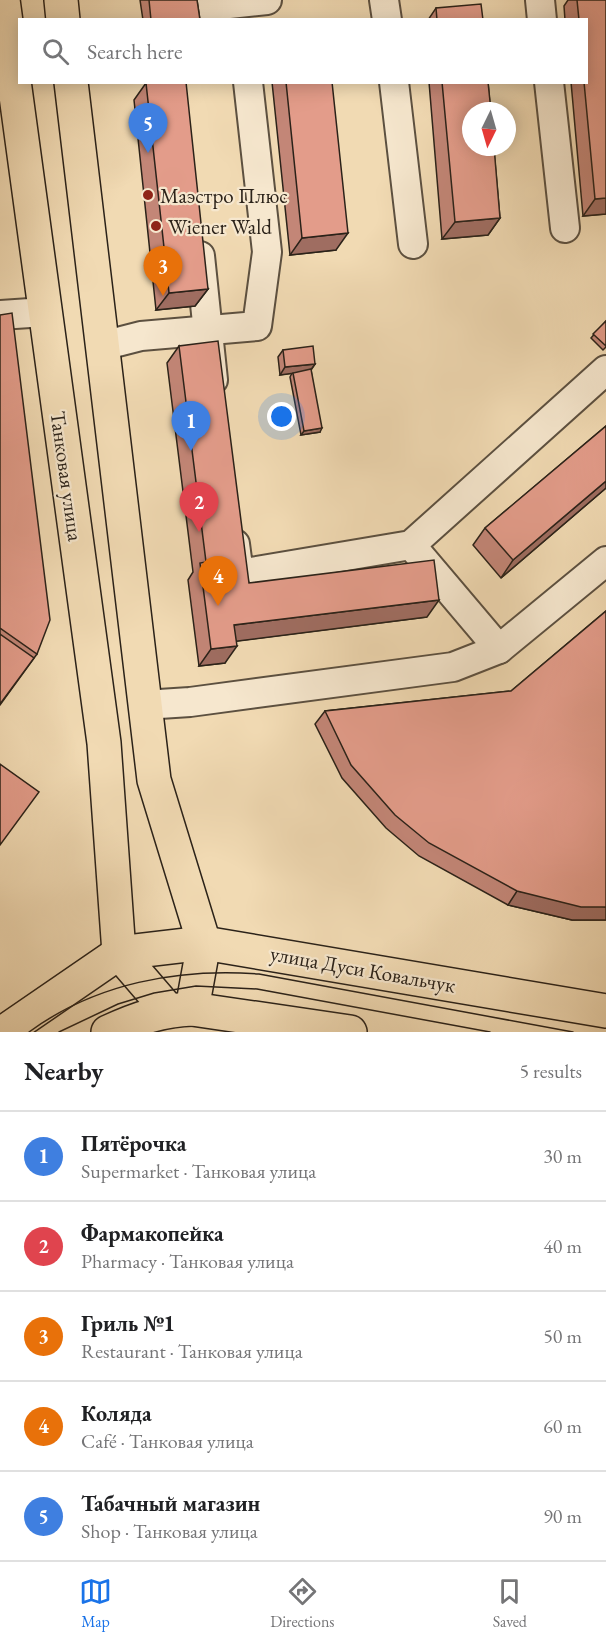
<!DOCTYPE html>
<html lang="en">
<head>
<meta charset="utf-8">
<style>
  :root { --surface:#fff; --page:#f6f6f6; --text:#202124; --muted:#757577; --line:#e0e0e0; --accent:#1a73e8 }
  body { margin:0; font-family:"EB Garamond",serif; background:var(--page); color:var(--text) }
  .compass { position:absolute; left:462px; top:102px; width:54px; height:54px; border-radius:50%; background:var(--surface); box-shadow:0 3px 15px #0003; rotate:185deg }
  .you { position:absolute; left:282px; top:417px; width:21px; height:21px; margin:-15px; border:4px solid #fff; border-radius:50%; background:#1a73e8; box-shadow:0 0 0 9px #1a73e833 }
  .badge { display:grid; place-items:center; width:39px; height:39px; border-radius:50%; background:var(--accent); color:#fff; font-size:20px; font-weight:700 }
  .pin { position:absolute; translate:-50% -50px; filter:drop-shadow(0 2px 3px #0008) }
  .pin::after { content:''; position:absolute; top:32px; width:21px; height:18px; background:inherit; clip-path:polygon(0 0,100% 0,50% 100%) }
  .list { margin:0; padding:0; list-style:none }
  h2 { display:flex; justify-content:space-between; align-items:center; height:78px; margin:0; padding:0 24px; font-size:26px }
  h2 small { font-size:20px; font-weight:400; color:var(--muted) }
  .list li { display:grid; grid-template-columns:39px 1fr auto; gap:18px; align-items:center; box-sizing:border-box; height:90px; padding:0 24px; border-top:2px solid var(--line) }
  .list b { display:block; font-size:22px; white-space:nowrap }
  .list p { margin:0; font-size:20px; white-space:nowrap; color:var(--muted) }
  .list em { font-size:20px; font-style:normal; color:var(--muted) }
  .icon { flex:none; width:33px; height:33px; fill:none; stroke:currentColor; stroke-width:2; stroke-linecap:round; stroke-linejoin:round }
  .map { position:relative; flex:none; width:606px; height:1032px; overflow:hidden }
  .search { position:absolute; background:var(--surface); box-shadow:0 3px 15px #0003; left:18px; right:18px; top:18px; height:66px; display:flex; align-items:center; gap:15px; box-sizing:border-box; padding:0 21px; border-radius:0px; color:var(--muted); font-size:22px }
  .sheet { height:528px; background:var(--surface) }
  nav { display:flex; justify-content:space-around; align-items:center; box-sizing:border-box; height:84px; border-top:2px solid var(--line); background:var(--surface); font-size:16px; color:var(--muted) }
  nav a { display:grid; justify-items:center; gap:3px }
  nav .on { color:var(--accent) }
  .map>svg:first-child { display:block }
  .lines { fill:none; stroke-linecap:round; stroke-linejoin:round }
  .minor-casing { stroke:#5c5040; stroke-width:32 }
  .major-casing { stroke:#2b2219; stroke-width:36 }
  .highway-casing { stroke:#2b2219; stroke-width:36 }
  .minor { stroke:#f6e7ce; stroke-width:28 }
  .major { stroke:#f1dab3; stroke-width:33 }
  .highway { stroke:#f1dab3; stroke-width:33 }
  .tram { stroke:#2b2219; stroke-width:1.5 }
  .wall { fill:#c38677; stroke:#2b2219; stroke-width:1.5 }
  .shaded-wall { fill:#9f6d61; stroke:#2b2219; stroke-width:1.5 }
  .building { fill:#e39c8a; stroke:#2b2219; stroke-width:1.5 }
  .poi-dot { fill:#8f2418; stroke:#f6e7ce; stroke-width:2 }
  .labels { text-anchor:middle; dominant-baseline:central; stroke-width:4.5; stroke-linejoin:round; paint-order:stroke }
  .poi-label { font-size:21px; fill:#2b2219; stroke:#f6e7ce; text-anchor:start }
  .street-label { font-size:21px; fill:#2b2219; stroke:#f6e7ce }
</style>
</head>
<body>
<div class="map">
<svg width="606" height="1032" viewBox="0 0 606 1032">
  <rect width="100%" height="100%" fill="#f1dab3"/>
  <filter id="stains"><feTurbulence type="fractalNoise" baseFrequency=".00333" numOctaves="4"/><feColorMatrix values="0 0 0 0 .2 0 0 0 0 .09 0 0 0 0 .02 0 0 0 .5 -.17"/></filter>
  <radialGradient id="worn" r=".72"><stop offset=".6" stop-color="#630" stop-opacity="0"/><stop offset="1" stop-color="#630" stop-opacity=".3"/></radialGradient>
  <g class="lines">
    <defs>
      <g id="minor">
        <polyline points="199,0 201,7 267,0"/>
        <polyline points="384,0 387,20"/>
        <polyline points="540,0 542,20"/>
        <polyline points="394,82 413,244"/>
        <polyline points="549,82 565,228"/>
        <polyline points="200,256 213,380"/>
        <polyline points="0,315 45,312"/>
        <polyline points="102,346 141,336 257,326 267,252 248,82"/>
        <polyline points="235,544 239,574 411,545 606,370"/>
        <polyline points="411,545 499,649"/>
        <polyline points="144,705 190,702 453,667 499,649 606,561"/>
      </g>
      <g id="major">
        <polyline points="119,953 204,943 606,1011"/>
        <polyline points="192,1009 350,1032"/>
      </g>
      <g id="highway">
        <polyline points="3,0 104,743 119,953"/>
        <polyline points="61,0 63,20"/>
        <path d="M71,82L154,780L204,943L192,1009C162,1010 136,1019 108,1032"/>
        <polyline points="119,953 168,1010"/>
        <polyline points="4,1032 119,953"/>
      </g>
    </defs>
    <use href="#minor" class="minor-casing"/>
    <use href="#major" class="major-casing"/>
    <use href="#highway" class="highway-casing"/>
    <use href="#minor" class="minor"/>
    <use href="#major" class="major"/>
    <use href="#highway" class="highway"/>
    <g class="tram">
      <path d="M29,1032C96,983 178,968 259,974L573,1032"/>
      <polyline points="59,1032 118,1004 154,993 196,986 257,989 490,1032"/>
    </g>
  </g>
  <g class="wall">
    <polygon points="140,0 197,0 200,20 143,20"/>
    <polygon points="568,0 606,0 606,214 583,216 571,82 586,82 586,20 565,20 564,6"/>
    <polygon points="436,8 483,20 428,20"/>
    <polygon points="272,82 332,82 336,250 290,255"/>
    <polygon points="429,82 488,82 500,218 488,235 442,239"/>
    <polygon points="146,83 208,289 195,306 156,310 134,100"/>
    <polygon points="0,315 37,654 0,705"/>
    <polygon points="606,321 606,347 603,350 591,338"/>
    <polygon points="179,346 249,583 427,617 236,641 225,663 199,666 188,580 193,572 167,363"/>
    <polygon points="283,350 315,364 311,370 320,432 301,435 290,377 292,373 280,375 278,357"/>
    <polygon points="606,426 606,488 501,578 473,545 485,528"/>
    <polygon points="606,611 606,920 572,920 508,905 419,856 386,828 342,778 315,724 325,711 511,691"/>
  </g>
  <g class="shaded-wall">
    <polygon points="606,198 606,214 583,216 595,199"/>
    <polygon points="500,218 488,235 442,239 455,222"/>
    <polygon points="348,233 336,250 290,255 302,238"/>
    <polygon points="208,289 195,306 156,310 169,293"/>
    <polygon points="315,364 310,371 280,375 285,367"/>
    <polygon points="322,428 320,432 301,435 304,431"/>
    <polygon points="606,481 606,488 501,578 513,560"/>
    <polygon points="439,600 427,617 222,643 234,625"/>
    <polygon points="237,646 225,663 199,666 211,649"/>
    <polygon points="517,891 606,907 606,920 572,920 508,905"/>
  </g>
  <g class="building">
    <polygon points="149,0 197,0 200,20 151,20"/>
    <polygon points="577,0 606,0 606,198 595,199 584,82 586,82 586,20 579,20"/>
    <polygon points="481,4 483,20 437,20 436,8"/>
    <polygon points="186,82 208,289 169,293 146,83"/>
    <polygon points="286,82 332,82 348,233 302,238"/>
    <polygon points="442,82 488,82 491,111 471,111 471,147 494,147 500,218 455,222"/>
    <polygon points="12,313 50,620 37,654 0,628 0,315"/>
    <polygon points="606,321 606,346 593,334"/>
    <polygon points="218,341 249,583 434,560 439,600 234,625 237,646 211,649 200,563 206,562 179,346"/>
    <polygon points="313,346 315,364 285,367 283,350"/>
    <polygon points="311,369 322,428 304,431 293,373"/>
    <polygon points="606,426 606,481 513,560 485,528"/>
    <polygon points="606,611 606,907 581,907 517,891 429,843 395,815 351,765 325,711 511,691"/>
    <polygon points="0,634 34,658 0,704"/>
    <polygon points="0,764 39,792 0,845"/>
  </g>
  <g class="poi-dot">
    <circle cx="148" cy="195" r="6"/>
    <circle cx="156" cy="226" r="6"/>
  </g>
  <g class="labels">
    <g class="poi-label">
      <text x="160" y="195">Маэстро Плюс</text>
      <text x="168" y="226">Wiener Wald</text>
    </g>
    <g class="street-label">
      <text transform="translate(67 476) rotate(82)">Танковая улица</text>
      <text transform="translate(363 969) rotate(10)">улица Дуси Ковальчук</text>
    </g>
  </g>
  <rect width="100%" height="100%" filter="url(#stains)"/>
  <rect width="100%" height="100%" fill="url(#worn)"/>
</svg>
<svg class="compass" viewBox="-18 -18 36 36"><path d="M0-13l5 13h-10z" fill="#e53935"/><path d="M0 13l5-13h-10z" fill="#757577"/></svg>
<div class="you"></div>
<div class="pin badge" style="left:191px;top:451px;background:#3f7fe0">1</div>
<div class="pin badge" style="left:199px;top:532px;background:#e0444e">2</div>
<div class="pin badge" style="left:163px;top:296px;background:#e8710a">3</div>
<div class="pin badge" style="left:218px;top:606px;background:#e8710a">4</div>
<div class="pin badge" style="left:148px;top:153px;background:#3f7fe0">5</div>
<div class="search"><svg class="icon" aria-label="search" viewBox="0 0 24 24"><circle cx="10" cy="10" r="6"/><path d="M15 15l6 6"/></svg>Search here</div>
</div>
<section class="sheet">
<h2>Nearby<small>5 results</small></h2>
<ul class="list">
<li><span class="badge" style="background:#3f7fe0">1</span><div><b>Пятёрочка</b><p>Supermarket · Танковая улица</p></div><em>30 m</em></li>
<li><span class="badge" style="background:#e0444e">2</span><div><b>Фармакопейка</b><p>Pharmacy · Танковая улица</p></div><em>40 m</em></li>
<li><span class="badge" style="background:#e8710a">3</span><div><b>Гриль №1</b><p>Restaurant · Танковая улица</p></div><em>50 m</em></li>
<li><span class="badge" style="background:#e8710a">4</span><div><b>Коляда</b><p>Café · Танковая улица</p></div><em>60 m</em></li>
<li><span class="badge" style="background:#3f7fe0">5</span><div><b>Табачный магазин</b><p>Shop · Танковая улица</p></div><em>90 m</em></li>
</ul>
</section>
<nav>
<a class="on"><svg class="icon" aria-label="map" viewBox="0 0 24 24"><path d="M3 6l6-2 6 2 6-2v14l-6 2-6-2-6 2zM9 4v14M15 6v14"/></svg>Map</a>
<a><svg class="icon" aria-label="directions" viewBox="0 0 24 24"><path d="M12 3l9 9-9 9-9-9zM9 14v-3h6M13 9l2 2-2 2"/></svg>Directions</a>
<a><svg class="icon" aria-label="saved" viewBox="0 0 24 24"><path d="M7 4h10v16l-5-4-5 4z"/></svg>Saved</a>
</nav>
</body>
</html>
